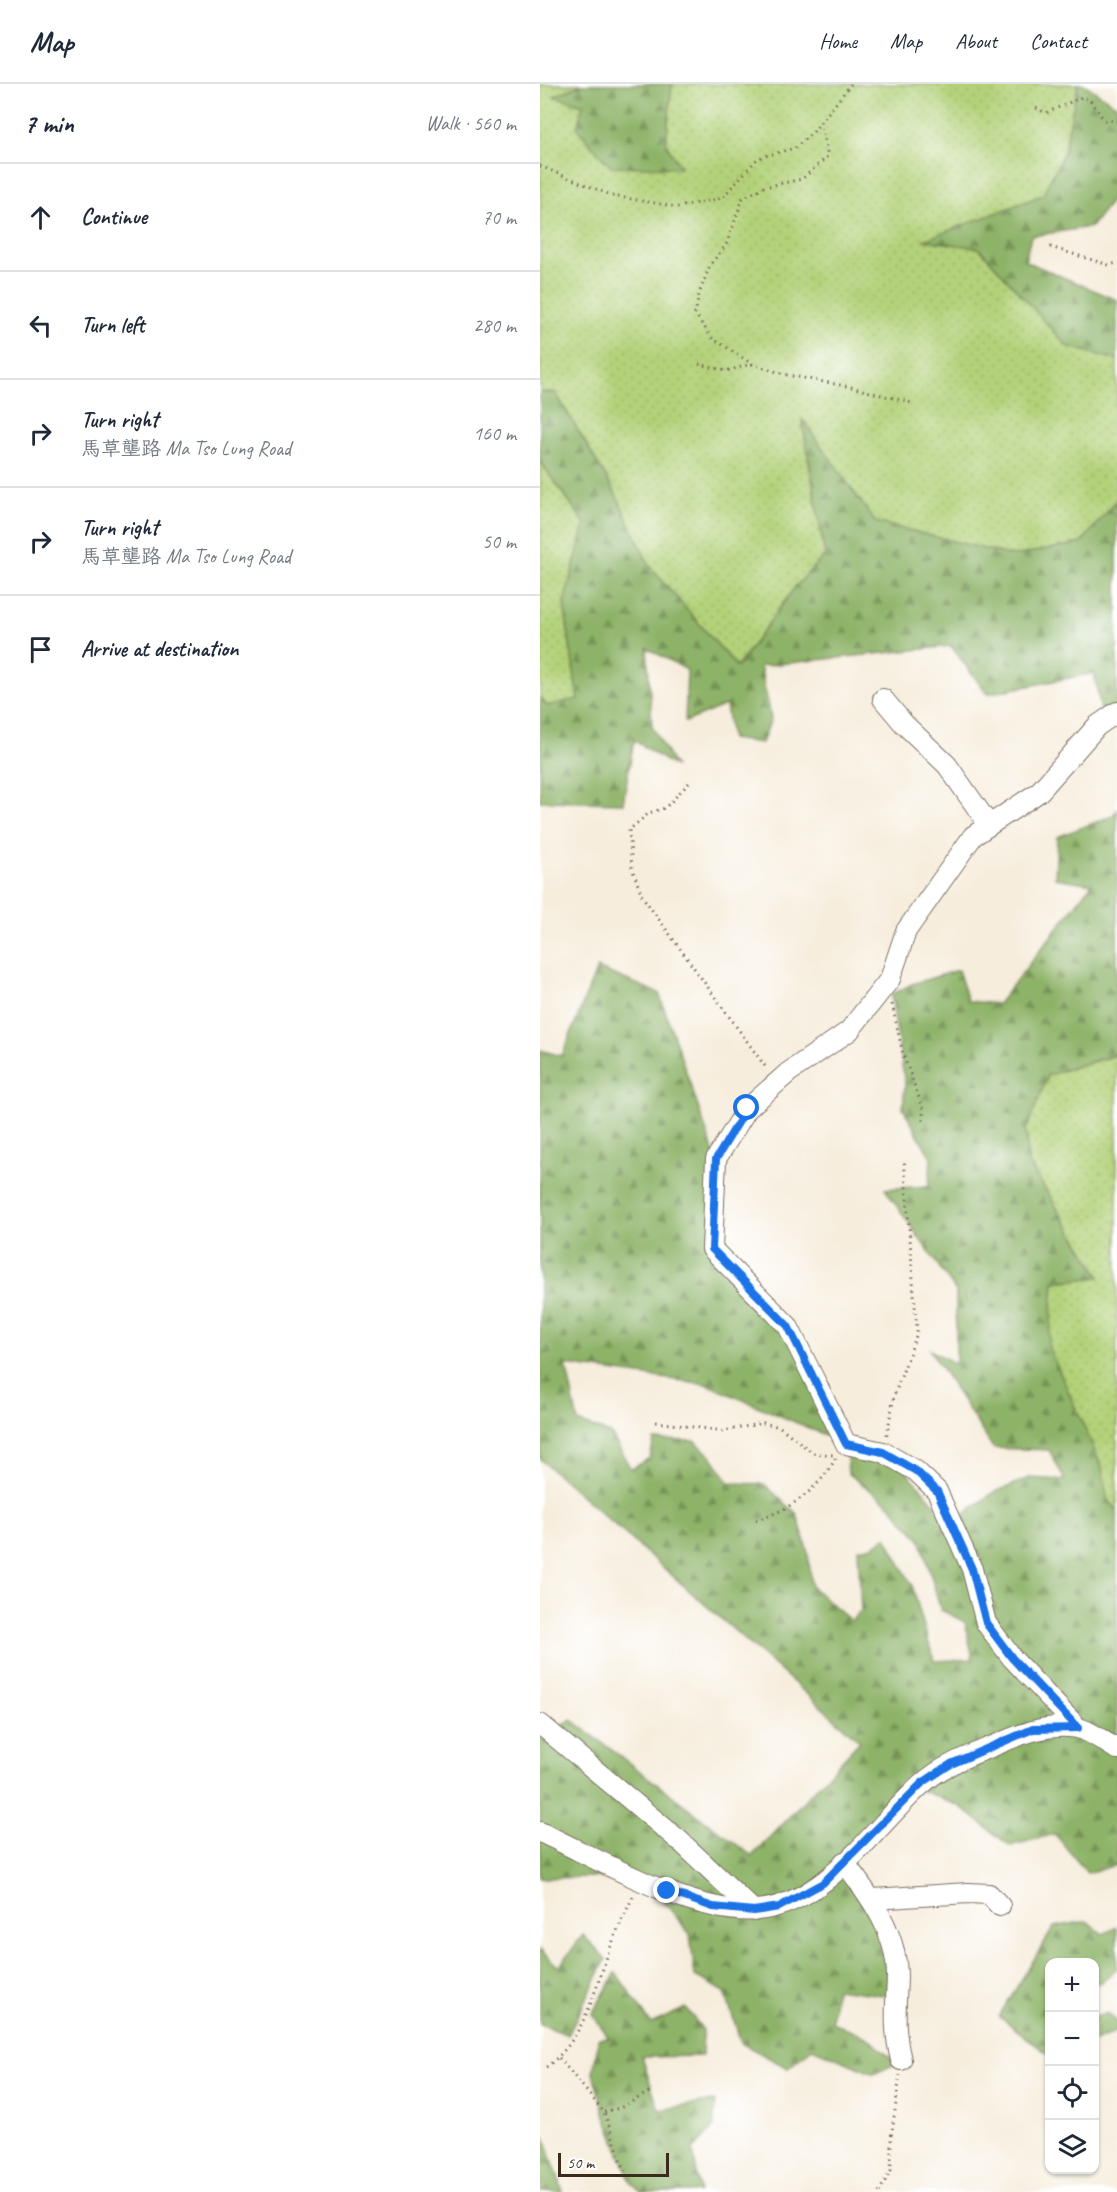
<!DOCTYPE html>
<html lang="en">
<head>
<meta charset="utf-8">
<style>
  :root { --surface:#fff; --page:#f6f6f7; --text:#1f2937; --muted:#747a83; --line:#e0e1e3 }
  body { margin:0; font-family:Caveat,"LXGW WenKai TC",sans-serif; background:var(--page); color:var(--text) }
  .controls { position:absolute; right:18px; bottom:18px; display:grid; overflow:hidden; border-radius:12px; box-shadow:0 2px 4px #0004 }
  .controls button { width:54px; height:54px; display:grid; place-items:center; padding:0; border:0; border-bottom:2px solid var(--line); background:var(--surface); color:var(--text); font:30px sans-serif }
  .scale { position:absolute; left:18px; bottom:15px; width:111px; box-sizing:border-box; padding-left:6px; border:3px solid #3b2a1e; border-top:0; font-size:16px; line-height:21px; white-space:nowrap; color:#3b2a1e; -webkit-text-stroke:4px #fff; paint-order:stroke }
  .stop { position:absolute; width:18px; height:18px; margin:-14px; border:4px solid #1a73e8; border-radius:50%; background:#fff }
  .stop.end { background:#1a73e8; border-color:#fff; box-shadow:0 2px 6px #0008 }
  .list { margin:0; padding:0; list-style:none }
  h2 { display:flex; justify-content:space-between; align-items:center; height:78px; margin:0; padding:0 24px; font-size:26px }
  h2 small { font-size:20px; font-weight:400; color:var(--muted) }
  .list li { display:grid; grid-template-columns:39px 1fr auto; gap:18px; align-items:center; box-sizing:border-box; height:108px; padding:0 24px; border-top:2px solid var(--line) }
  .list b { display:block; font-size:22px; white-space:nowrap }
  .list p { margin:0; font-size:20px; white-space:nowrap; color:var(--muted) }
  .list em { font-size:20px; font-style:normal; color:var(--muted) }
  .icon { flex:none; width:33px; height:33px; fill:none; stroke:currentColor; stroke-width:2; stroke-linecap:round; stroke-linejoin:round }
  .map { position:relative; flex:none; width:577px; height:2108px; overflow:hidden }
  header { display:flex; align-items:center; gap:36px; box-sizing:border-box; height:84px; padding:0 30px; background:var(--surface); border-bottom:2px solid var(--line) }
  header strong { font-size:28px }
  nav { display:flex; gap:33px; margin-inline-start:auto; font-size:21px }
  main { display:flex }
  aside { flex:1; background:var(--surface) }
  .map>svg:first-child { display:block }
  .grass { fill:url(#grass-dots); stroke:#767e4b; stroke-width:1.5 }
  .forest { fill:url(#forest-firs); stroke:#646e43; stroke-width:1.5; fill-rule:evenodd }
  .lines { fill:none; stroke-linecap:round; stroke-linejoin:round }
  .minor-casing { stroke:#7c6e60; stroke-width:22 }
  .path { stroke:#7c6e60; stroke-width:3; stroke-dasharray:1.5 4.5; stroke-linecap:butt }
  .minor { stroke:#fff; stroke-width:20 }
  .route { stroke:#1a73e8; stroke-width:8 }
</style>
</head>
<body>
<header>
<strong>Map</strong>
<nav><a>Home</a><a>Map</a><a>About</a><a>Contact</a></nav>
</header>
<main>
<aside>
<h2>7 min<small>Walk · 560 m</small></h2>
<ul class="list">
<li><svg class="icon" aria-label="ahead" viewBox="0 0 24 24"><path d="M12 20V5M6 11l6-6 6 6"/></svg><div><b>Continue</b></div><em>70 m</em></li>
<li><svg class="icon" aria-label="left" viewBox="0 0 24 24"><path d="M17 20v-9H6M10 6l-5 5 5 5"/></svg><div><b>Turn left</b></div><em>280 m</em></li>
<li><svg class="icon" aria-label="right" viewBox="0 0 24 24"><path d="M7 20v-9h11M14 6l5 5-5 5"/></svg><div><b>Turn right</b><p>馬草壟路 Ma Tso Lung Road</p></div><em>160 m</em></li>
<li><svg class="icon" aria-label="right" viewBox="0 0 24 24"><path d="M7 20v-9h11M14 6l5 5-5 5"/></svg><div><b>Turn right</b><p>馬草壟路 Ma Tso Lung Road</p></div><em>50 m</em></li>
<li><svg class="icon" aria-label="arrive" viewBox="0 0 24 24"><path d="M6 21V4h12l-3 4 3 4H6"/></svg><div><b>Arrive at destination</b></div></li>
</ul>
</aside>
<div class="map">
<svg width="577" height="2108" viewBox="0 0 577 2108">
  <defs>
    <pattern id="grass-dots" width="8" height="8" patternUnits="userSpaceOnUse" patternTransform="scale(1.5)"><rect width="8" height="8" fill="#b2d178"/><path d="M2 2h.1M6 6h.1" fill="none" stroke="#9ab467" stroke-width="1.8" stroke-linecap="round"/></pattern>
    <pattern id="forest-firs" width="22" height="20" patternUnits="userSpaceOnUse" patternTransform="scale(1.5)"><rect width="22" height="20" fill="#8db368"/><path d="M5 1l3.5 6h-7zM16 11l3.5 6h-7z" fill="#749255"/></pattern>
  </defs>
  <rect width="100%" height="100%" fill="#fff"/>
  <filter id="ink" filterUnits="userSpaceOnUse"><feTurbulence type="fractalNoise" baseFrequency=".0167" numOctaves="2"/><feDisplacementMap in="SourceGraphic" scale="12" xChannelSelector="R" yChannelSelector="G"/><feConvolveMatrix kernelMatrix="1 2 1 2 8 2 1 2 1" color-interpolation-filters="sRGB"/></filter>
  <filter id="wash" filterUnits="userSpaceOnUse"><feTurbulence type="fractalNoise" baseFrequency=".008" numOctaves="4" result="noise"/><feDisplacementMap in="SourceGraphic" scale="24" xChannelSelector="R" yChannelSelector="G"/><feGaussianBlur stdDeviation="1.35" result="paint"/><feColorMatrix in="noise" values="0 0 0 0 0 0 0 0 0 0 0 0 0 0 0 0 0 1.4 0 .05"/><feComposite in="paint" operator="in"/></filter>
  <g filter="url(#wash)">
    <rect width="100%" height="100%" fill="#f6eddc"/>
    <g class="grass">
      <polygon points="0,0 43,0 15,12 43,21 140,84 126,60 132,0 538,0 524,68 503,111 386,156 439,164 527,262 577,276 577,416 541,459 473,472 335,438 262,336 285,471 255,503 197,584 110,483 73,405 15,308 0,308"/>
      <polygon points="0,377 46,440 24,519 38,616 7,623 0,613"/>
      <polygon points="577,971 577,1434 563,1420 502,1259 514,1198 560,1193 488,1078 486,1045 508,991"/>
    </g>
    <g class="forest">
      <polygon points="43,0 132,0 126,60 141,84 70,82 37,44 43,21 14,12"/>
      <polygon points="538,0 544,0 577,22 577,59 575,59 577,109 551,143 491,152 485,177 577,216 577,276 527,262 439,164 384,156 503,111 524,68"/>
      <polygon points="0,308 15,308 73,405 110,483 197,583 255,503 285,471 262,335 335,438 473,472 541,459 577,416 577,626 563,637 554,589 447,610 411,562 220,582 231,635 222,659 191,655 186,621 145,638 147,586 107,564 112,642 135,683 94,656 83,719 0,717 0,613 7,622 38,615 24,519 45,440 0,377"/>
      <path d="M577,726V970L508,991L486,1046L488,1078L560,1193L514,1198L509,1264L562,1383L567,1414L577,1426V1781L547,1789L515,1750L470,1762L419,1722L378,1705L291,1779L340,1831L350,1912L296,1905L292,1938L328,1954L357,1979L334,1990L272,1964L248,1984L201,1959L185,1908L155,1892L150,1850L120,1813L58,1793L0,1794V1652L32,1636L212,1772L320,1657L0,1375V966L22,972L57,884L119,909L176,1075L172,1165L258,1261L306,1360L357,1376L411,1439L453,1409L489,1394L525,1396L509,1366L453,1364L390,1266L416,1280V1207L345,1105L389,1102L391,1074L363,1024L365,1000L351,911L372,900L418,886L428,917L458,920L552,800L515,794L517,753L572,732ZM26,1281L166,1300L306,1360L308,1389L351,1422L381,1457L401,1526L425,1538L433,1575L394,1577L372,1501L346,1453L333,1462L318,1465L321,1527L311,1537L272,1503L268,1469L257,1430L224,1400L190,1399L171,1372L155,1357L114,1356L110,1374L91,1385L71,1350L38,1338Z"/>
      <polygon points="547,1837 563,1850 577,1843 577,1884 561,1899 555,1899 554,1878 509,1878 509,1971 459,1932 514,1843"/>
      <polygon points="43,1851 66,1875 28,1951 0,1940 0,1866 19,1883"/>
      <polygon points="76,1889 111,1940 146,1924 163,1946 162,1972 102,1973 119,2026 175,2017 174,2043 153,2066 160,2108 102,2108 91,2098 64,2028 53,1989 59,1954 69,1954 52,1930"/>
      <polygon points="568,1929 577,1938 577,1947 555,1957 555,1933"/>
      <polygon points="4,2051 23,2107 23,2108 0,2108"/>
    </g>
  </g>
  <g filter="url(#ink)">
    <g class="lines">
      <defs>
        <g id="minor">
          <polyline points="343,615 364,640 407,681 449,741"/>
          <polyline points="0,1640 141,1758 214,1827"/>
          <polyline points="538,1644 472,1574 446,1539 432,1485 397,1407 376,1387 343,1368 306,1360 248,1242 172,1165 176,1075 207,1025 249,988 309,947 350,895 366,847 433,752 499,708 557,642 577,628"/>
          <path d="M0,1748C57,1774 154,1832 216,1826C286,1821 334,1743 382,1700C404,1680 432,1671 458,1660C483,1649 509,1639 537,1644C550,1646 565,1659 577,1665"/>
          <path d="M304,1778C330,1812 357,1848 357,1893C356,1925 353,1943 361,1976"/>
          <polyline points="333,1815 428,1809 449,1810 460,1822"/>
        </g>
      </defs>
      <use href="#minor" class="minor-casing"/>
      <g class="path">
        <polyline points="496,24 506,29 542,13 549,15 564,36 577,37"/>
        <polyline points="280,38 288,72 262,95 224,103 203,114 186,161 170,181 159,210 155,230 172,254 212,280 247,291 311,303 372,319"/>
        <polyline points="0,82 73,112 138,123 182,114 218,74 255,64 273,48 311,0"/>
        <polyline points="510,163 569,181 577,179"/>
        <polyline points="159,280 186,287 212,280"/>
        <polyline points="149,699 125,724 109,729 89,746 92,784 102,812 227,985"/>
        <polyline points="352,920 363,970 383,1025 383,1038"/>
        <polyline points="116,1338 184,1347 223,1339 240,1343 273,1369 293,1371"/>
        <polyline points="347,1351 354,1312 377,1249 364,1075"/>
        <path d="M216,1436C249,1427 281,1404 296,1373"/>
        <polyline points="19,1974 64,2028 85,2087"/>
        <path d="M6,1983C47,1954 55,1901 73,1857C79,1841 87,1826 94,1810"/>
        <polyline points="64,2028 80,2024 113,2006"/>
        <polyline points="339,2108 351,2086 351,2054 360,1991"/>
      </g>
      <use href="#minor" class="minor"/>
    </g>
  </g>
  <g class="lines" filter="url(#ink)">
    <polyline class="route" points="127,1807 173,1823 214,1827 239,1823 283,1799 382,1699 411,1680 493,1645 538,1644 472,1574 446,1539 432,1485 397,1407 376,1387 343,1368 306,1360 248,1242 172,1165 176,1075 207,1024"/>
  </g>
</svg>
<div class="controls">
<button>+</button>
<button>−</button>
<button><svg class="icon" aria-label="locate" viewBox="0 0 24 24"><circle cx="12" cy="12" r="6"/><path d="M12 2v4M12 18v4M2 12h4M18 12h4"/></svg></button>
<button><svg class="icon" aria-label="layers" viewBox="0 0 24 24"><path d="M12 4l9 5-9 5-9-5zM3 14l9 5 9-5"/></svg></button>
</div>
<div class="scale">50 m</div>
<div class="stop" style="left:207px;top:1024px"></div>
<div class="stop end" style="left:127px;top:1807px"></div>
</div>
</main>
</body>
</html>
